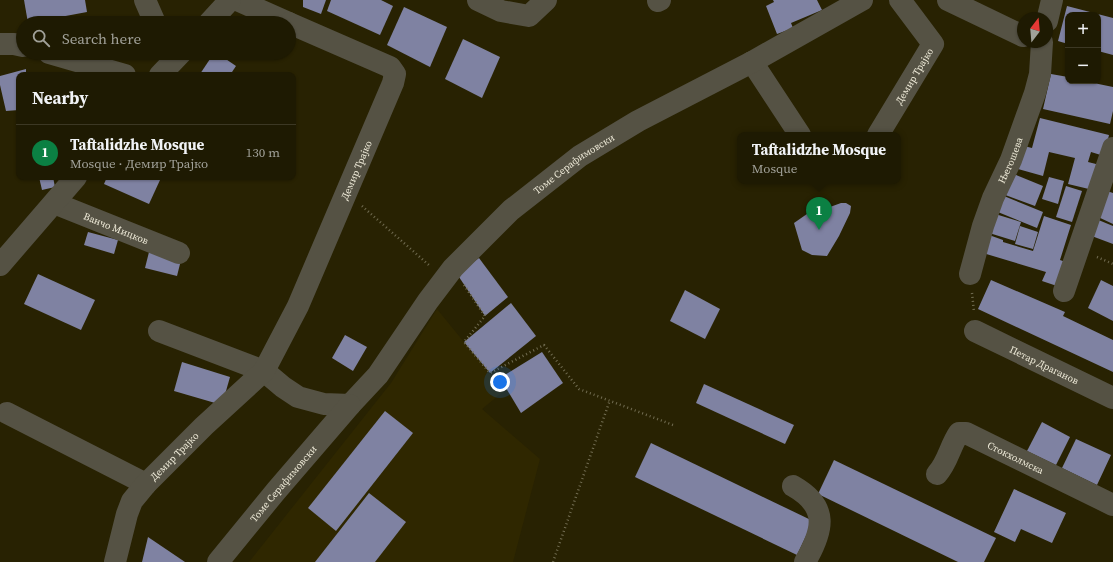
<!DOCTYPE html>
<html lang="en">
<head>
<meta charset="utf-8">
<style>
  :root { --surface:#1e1a02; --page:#2b2711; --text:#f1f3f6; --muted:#a1a199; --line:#3c3824; --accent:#0b8043 }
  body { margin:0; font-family:"Source Serif 4",serif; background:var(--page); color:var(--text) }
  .controls { position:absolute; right:12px; top:12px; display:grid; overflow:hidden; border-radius:8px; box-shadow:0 1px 3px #0004 }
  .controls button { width:36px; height:36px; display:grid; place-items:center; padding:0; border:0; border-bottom:1px solid var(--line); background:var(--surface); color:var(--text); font:20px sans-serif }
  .compass { position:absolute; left:1017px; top:12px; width:36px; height:36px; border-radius:50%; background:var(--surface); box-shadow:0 1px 3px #0004; rotate:16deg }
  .you { position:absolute; left:500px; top:382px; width:14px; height:14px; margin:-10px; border:3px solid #fff; border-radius:50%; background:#1a73e8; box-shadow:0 0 0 6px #1a73e833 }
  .badge { display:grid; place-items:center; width:26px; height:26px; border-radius:50%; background:var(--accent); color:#fff; font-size:13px; font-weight:700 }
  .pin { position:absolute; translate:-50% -33px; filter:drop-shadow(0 1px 2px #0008) }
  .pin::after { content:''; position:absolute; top:21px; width:14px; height:12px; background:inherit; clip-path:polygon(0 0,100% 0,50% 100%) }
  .popup { position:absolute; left:737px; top:132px; width:164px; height:52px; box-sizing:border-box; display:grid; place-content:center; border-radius:8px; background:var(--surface); filter:drop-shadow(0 1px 3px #0005); font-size:13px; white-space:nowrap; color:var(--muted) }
  .popup b { font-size:15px; color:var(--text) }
  .popup::after { content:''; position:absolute; left:50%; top:100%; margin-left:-8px; border:8px solid transparent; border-top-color:var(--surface) }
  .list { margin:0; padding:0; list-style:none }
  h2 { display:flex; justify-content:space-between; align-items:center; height:52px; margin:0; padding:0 16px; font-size:17px }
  h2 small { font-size:13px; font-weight:400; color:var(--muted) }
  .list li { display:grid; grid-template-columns:26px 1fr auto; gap:12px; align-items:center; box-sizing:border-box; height:56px; padding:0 16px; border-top:1px solid var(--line) }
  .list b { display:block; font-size:15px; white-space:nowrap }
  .list p { margin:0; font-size:13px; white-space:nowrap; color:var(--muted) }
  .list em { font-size:13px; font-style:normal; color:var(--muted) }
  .icon { flex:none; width:22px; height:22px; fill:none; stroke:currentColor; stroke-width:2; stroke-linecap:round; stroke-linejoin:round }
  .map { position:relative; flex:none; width:1113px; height:562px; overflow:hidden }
  .search { position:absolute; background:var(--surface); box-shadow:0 1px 3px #0004; left:16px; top:16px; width:280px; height:44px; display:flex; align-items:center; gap:10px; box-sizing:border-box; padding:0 14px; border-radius:22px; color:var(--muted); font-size:15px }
  .panel { position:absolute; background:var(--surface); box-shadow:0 1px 3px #0004; left:16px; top:72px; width:280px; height:108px; border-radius:8px }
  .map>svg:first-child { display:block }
  .built { fill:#2f2700 }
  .building { fill:#7f82a2 }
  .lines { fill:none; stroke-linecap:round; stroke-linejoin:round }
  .path { stroke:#726d52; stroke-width:2.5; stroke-dasharray:1 3; stroke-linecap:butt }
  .minor { stroke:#555244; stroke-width:22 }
  .labels { text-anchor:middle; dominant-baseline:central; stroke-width:3.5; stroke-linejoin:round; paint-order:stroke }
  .street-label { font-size:10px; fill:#eeead8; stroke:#282202 }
</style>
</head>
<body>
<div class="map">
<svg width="1113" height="562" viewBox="0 0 1113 562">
  <rect width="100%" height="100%" fill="#282202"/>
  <polygon class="built" points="437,309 504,391 482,409 540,459 513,562 249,562 391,383"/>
  <g class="building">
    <polygon points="24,0 85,0 87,12 28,23"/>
    <polygon points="303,0 326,0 321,14 303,7"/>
    <polygon points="331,0 381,0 393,6 380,35 327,11"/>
    <polygon points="773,0 817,0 822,10 791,23 793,28 777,34 766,6 774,2"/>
    <polygon points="1067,6 1113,18 1113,55 1098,51 1098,15 1068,15 1068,44 1058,41"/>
    <polygon points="404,7 447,27 430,67 387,45"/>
    <polygon points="463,39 500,57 482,98 445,79"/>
    <polygon points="214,53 217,53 236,66 230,75 202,75 200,74"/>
    <polygon points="26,69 26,75 19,75 19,110 6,111 0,85 0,76"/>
    <polygon points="1051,74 1068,77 1068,81 1084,81 1113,87 1113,111 1110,124 1043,109"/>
    <polygon points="1040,118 1109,135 1104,156 1091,152 1088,162 1100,165 1093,190 1068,184 1075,158 1049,152 1043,176 1018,169 1024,146 1032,148"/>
    <polygon points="1009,172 1043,186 1035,206 1000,193"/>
    <polygon points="39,177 53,177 55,187 42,190"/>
    <polygon points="107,177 153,177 160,180 149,204 104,184"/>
    <polygon points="1049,177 1064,181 1058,204 1042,199"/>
    <polygon points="1066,186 1082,191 1072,222 1056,217"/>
    <polygon points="1107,191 1113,193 1113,224 1096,216"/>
    <polygon points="999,194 1043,212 1037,228 993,210"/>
    <polygon points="841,203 846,203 851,206 850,213 839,236 827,256 812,255 802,250 794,223 817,207 830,207"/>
    <polygon points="992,213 1021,222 1015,241 986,232"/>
    <polygon points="1044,216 1071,225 1060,260 1071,264 1063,288 1042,281 1046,272 983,253 989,235 1003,240 1003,242 1033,251"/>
    <polygon points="1096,219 1113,226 1113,244 1089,235"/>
    <polygon points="1020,226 1038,232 1033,249 1015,244"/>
    <polygon points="88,232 118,240 114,254 84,245"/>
    <polygon points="149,252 181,260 177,276 145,268"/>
    <polygon points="479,258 508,297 485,316 457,274"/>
    <polygon points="38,274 95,300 81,330 24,304"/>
    <polygon points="991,280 1065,312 1063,316 1113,340 1113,372 978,309"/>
    <polygon points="1101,280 1113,286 1113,321 1088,308"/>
    <polygon points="685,290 720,309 705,339 670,321"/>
    <polygon points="511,303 536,336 490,373 464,342"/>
    <polygon points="345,335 367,347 353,371 332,358"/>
    <polygon points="542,352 563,383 521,413 500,378"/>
    <polygon points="182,362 230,377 222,405 174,391"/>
    <polygon points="704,384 794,425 785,444 696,403"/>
    <polygon points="385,411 413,433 336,531 308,508"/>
    <polygon points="1042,422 1070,437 1056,465 1027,451"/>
    <polygon points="1076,439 1111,455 1097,485 1062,468"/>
    <polygon points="651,443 813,521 797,555 635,477"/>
    <polygon points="834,460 996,538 984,562 958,562 818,494"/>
    <polygon points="1014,489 1066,513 1052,543 1021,529 1015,542 994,532"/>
    <polygon points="369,493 406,522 375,562 315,562"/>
    <polygon points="148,537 185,562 142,562"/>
  </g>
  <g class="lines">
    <g class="path">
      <polyline points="362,206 430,266"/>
      <polyline points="1097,257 1113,264"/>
      <polyline points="464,285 485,316 464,342 490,373 544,345 579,389 673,425"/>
      <polyline points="972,293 974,312"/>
      <polyline points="553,562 610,400"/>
    </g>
    <g class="minor">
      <polyline points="145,0 155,23"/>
      <polyline points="237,0 289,23"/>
      <polyline points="478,0 501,11 529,16 546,0"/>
      <polyline points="948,0 1023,36"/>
      <polyline points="658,1 660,0"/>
      <polyline points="1047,21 1052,0"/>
      <polyline points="209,23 230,0"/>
      <polyline points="0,44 14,44 23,46"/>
      <polyline points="49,53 125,75"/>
      <polyline points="752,62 800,135"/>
      <polyline points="160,75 181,53"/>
      <path id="s1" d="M878,135L933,44L900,0"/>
      <path id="s2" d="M54,203L179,253"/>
      <polyline points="0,265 76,177"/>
      <path id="s3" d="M970,274L983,226L993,198L1011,160L1035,93L1040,74L1042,42"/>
      <polyline points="1064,291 1113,148"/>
      <path id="s4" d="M159,331L264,371L283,387L298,397L324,404L350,405L378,375L428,301L453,268L511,210L580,156L638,121L752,62L862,0"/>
      <path id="s5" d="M975,331L1113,398"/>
      <polyline points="7,413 146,484"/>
      <path id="s6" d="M937,474C948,462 950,446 959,433H966L1113,505"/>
      <path d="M793,486C830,507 823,531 805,562"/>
      <path id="s7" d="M115,562L127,514L132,501L146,484L204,426L264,371L298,306L393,83L395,74L390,67L289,23"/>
      <path id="s8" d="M218,562L276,491L350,405"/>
    </g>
  </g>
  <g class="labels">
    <g class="street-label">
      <text stroke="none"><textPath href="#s1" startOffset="69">Демир Трајко</textPath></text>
      <text stroke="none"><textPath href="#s3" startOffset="121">Његошева</textPath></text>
      <text stroke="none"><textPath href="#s4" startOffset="540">Томе Серафимовски</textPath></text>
      <text stroke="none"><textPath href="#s7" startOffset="470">Демир Трајко</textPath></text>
      <text stroke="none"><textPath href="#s2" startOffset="67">Ванчо Мицков</textPath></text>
      <text stroke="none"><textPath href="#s5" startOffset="77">Петар Драганов</textPath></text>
      <text stroke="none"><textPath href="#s7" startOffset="125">Демир Трајко</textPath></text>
      <text stroke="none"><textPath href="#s6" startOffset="109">Стокхолмска</textPath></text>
      <text stroke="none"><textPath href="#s8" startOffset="102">Томе Серафимовски</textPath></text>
    </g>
  </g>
</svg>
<div class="controls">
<button>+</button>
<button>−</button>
</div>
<svg class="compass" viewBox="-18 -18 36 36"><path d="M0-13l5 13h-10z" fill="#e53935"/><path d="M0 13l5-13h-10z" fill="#a1a199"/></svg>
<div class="you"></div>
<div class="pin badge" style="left:819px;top:230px">1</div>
<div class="popup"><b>Taftalidzhe Mosque</b>Mosque</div>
<div class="search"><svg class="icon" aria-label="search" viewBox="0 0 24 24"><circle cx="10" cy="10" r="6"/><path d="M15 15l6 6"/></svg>Search here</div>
<section class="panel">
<h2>Nearby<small></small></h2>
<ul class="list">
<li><span class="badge">1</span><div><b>Taftalidzhe Mosque</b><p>Mosque · Демир Трајко</p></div><em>130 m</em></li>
</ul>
</section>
</div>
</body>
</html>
